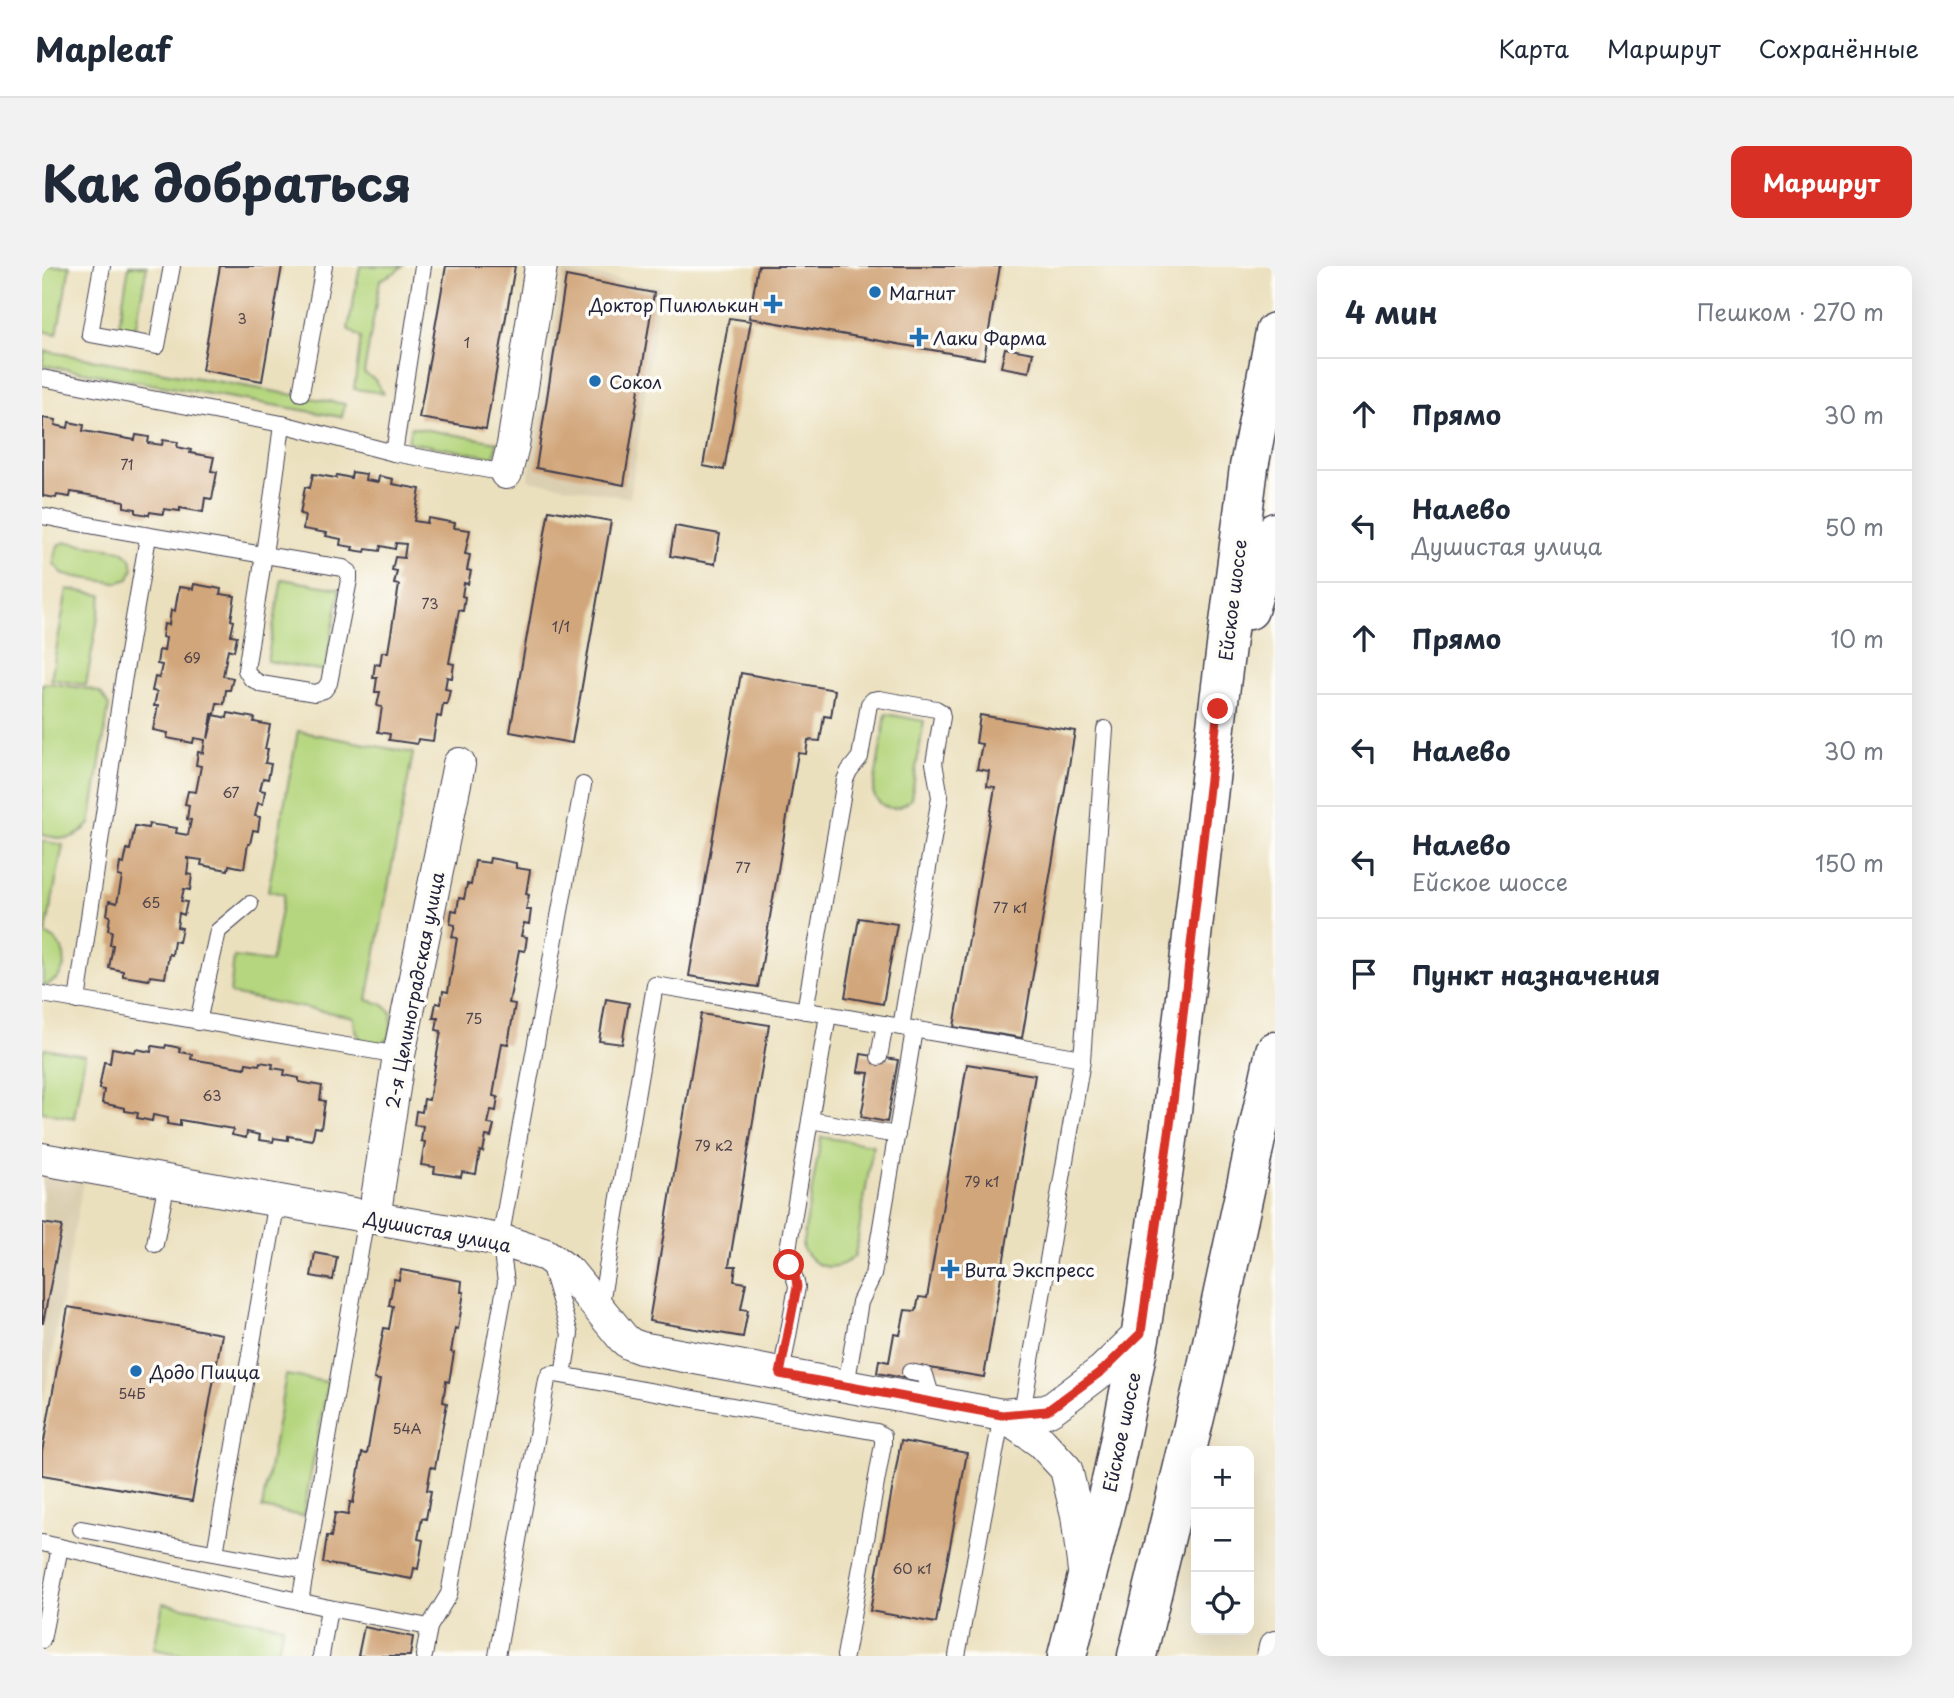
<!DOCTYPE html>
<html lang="ru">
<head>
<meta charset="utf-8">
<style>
  :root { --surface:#fff; --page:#f2f2f3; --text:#1f2937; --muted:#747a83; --line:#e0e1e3; --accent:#d93025 }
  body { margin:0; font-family:"Playpen Sans",sans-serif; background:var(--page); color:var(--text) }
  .controls { position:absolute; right:21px; bottom:21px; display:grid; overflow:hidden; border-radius:14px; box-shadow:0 7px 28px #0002 }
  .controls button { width:63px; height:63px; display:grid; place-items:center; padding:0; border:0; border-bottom:2px solid var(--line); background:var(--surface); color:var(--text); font:35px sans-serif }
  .stop { position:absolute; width:21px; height:21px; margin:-16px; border:5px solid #d93025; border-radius:50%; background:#fff }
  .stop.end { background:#d93025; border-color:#fff; box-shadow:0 2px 7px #0008 }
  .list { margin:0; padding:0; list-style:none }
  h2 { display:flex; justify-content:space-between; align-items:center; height:91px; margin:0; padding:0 28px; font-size:30px }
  h2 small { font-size:23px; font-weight:400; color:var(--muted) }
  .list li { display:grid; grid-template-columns:46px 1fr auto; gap:21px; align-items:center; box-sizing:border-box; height:112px; padding:0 28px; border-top:2px solid var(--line) }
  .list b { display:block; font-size:26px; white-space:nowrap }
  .list p { margin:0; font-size:23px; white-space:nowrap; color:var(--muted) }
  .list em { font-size:23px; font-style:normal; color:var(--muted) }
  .icon { flex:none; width:38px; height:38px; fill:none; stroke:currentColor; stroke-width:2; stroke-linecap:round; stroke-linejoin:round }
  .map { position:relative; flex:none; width:1233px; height:1390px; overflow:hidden; border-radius:14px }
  header { display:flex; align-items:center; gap:42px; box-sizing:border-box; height:98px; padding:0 35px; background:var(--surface); border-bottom:2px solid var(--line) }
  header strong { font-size:33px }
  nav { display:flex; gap:38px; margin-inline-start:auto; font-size:24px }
  .intro { display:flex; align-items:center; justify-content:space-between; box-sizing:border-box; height:168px; padding:0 42px }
  h1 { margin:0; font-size:49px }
  .button { padding:18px 32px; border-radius:14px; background:var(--accent); color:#fff; font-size:24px; font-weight:700 }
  main { display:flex; gap:42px; padding:0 42px }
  aside { flex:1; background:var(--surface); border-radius:14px; box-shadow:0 7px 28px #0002 }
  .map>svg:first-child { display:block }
  .built { fill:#dbcfb2 }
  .green { fill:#b5d67e; stroke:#6c7c5c; stroke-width:2 }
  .building { fill:#d1a67a }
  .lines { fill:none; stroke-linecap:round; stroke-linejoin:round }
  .lane-casing { stroke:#403e4f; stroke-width:18 }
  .street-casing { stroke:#403e4f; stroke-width:34 }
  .primary-casing { stroke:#403e4f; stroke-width:41 }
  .lane { stroke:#fff; stroke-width:16 }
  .street { stroke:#fff; stroke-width:32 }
  .primary { stroke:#fff; stroke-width:38 }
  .route { stroke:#d93025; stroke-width:9 }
  .poi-dot { fill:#1f6fb2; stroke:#fdfcf7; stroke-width:2.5 }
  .labels { text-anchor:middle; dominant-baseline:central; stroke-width:7; stroke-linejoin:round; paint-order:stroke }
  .number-label { font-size:14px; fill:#4e434b }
  .poi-label { font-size:18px; fill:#22223b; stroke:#fdfcf7; text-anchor:start }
  .street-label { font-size:18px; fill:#22223b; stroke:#fdfcf7 }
</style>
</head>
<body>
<header>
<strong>Mapleaf</strong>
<nav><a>Карта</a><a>Маршрут</a><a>Сохранённые</a></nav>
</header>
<div class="intro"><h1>Как добраться</h1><a class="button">Маршрут</a></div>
<main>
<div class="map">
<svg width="1233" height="1390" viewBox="0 0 1233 1390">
  <rect width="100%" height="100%" fill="#fdfcf7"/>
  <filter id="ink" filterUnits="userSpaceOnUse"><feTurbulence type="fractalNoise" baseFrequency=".0143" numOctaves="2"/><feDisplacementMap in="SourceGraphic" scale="14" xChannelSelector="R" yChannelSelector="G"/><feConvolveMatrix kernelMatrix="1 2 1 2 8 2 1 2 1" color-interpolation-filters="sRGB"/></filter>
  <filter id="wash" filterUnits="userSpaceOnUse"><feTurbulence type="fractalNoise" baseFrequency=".00686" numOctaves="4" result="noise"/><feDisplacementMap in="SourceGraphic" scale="28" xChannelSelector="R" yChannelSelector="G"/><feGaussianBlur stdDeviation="1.57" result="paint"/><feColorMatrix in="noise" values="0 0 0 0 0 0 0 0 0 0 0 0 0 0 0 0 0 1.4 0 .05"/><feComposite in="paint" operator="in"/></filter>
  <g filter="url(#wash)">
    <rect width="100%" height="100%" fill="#ebe0be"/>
    <g class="built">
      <polygon points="521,4 618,21 588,232 486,214"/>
      <polygon points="0,904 42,911 0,1144"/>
    </g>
    <g class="green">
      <polygon points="0,0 28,0 15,68 0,65"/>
      <polygon points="87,0 105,0 94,60 89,63 80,62 77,57"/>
      <polygon points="318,0 361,0 352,7 338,14 322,107 333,114 341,127 312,123 319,72 306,63"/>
      <polygon points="3,85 303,138 300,151 0,99"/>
      <polygon points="369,161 455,176 452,191 366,176"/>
      <polygon points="25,276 79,284 89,292 91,303 87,313 74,317 22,309 12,298 13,286 17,278"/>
      <polygon points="240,313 298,323 283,405 225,395"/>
      <polygon points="25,323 60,329 44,419 9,413"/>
      <path d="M7,417L47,423L59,427L67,440L48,558C30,576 24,574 0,569V418Z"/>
      <path d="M844,448L882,455L869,533C856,547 838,545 831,526Z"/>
      <path d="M256,465L371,487L325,734L340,738L350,747L348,771C329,789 311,773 312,751L188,728L192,691L229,696L242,628L226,625Z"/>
      <polygon points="0,575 21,579 4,666 0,665"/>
      <path d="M0,668C18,671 28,691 19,707C16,714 8,717 1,721Z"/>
      <polygon points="2,782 43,789 32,852 0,846 0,792"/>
      <path d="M779,871L831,879L813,990C793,1007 773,1004 760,981Z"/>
      <polygon points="244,1109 286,1116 261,1250 220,1242"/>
      <polygon points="121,1337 241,1360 235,1390 146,1390 112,1383"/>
    </g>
    <g id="blocks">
      <g class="building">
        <polygon points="178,0 240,0 220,115 160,104"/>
        <polygon points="404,0 473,0 444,163 377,152"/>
        <polygon points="716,0 958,0 942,93 707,52"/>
        <polygon points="524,10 612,27 582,219 494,202"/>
        <polygon points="687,52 709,55 682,204 661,200"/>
        <polygon points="963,82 991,87 987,106 959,101"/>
        <polygon points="1,152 14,154 13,159 26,162 27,156 42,159 41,165 93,174 94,169 107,171 106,177 120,179 121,174 136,176 135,181 149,184 148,187 172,191 169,205 175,206 170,233 163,232 161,246 138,242 138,245 122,243 121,248 108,246 107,249 94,247 94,243 82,241 82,235 29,226 28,231 15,229 14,232 1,230"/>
        <polygon points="310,206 324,208 323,214 336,216 337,210 351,213 350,218 378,223 372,255 385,257 386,252 413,257 412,262 428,264 423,288 428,289 425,304 429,305 426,318 422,317 420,330 423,331 421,345 417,344 407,397 412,398 410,412 405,411 403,423 408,424 405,438 401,438 399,451 395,450 391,475 376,473 375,478 347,474 348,468 336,466 340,441 335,440 338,426 333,426 335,412 331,412 333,398 338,399 340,386 346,386 357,319 352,318 355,305 350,304 353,291 362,292 364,278 354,277 353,283 339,280 338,285 324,283 323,286 310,284 311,281 298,279 299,273 284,270 285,267 261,263 263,249 258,248 263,221 268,222 271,208 294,212 295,209 309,212"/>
        <polygon points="507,244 569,255 530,477 468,466"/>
        <polygon points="633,260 678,268 673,298 628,290"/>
        <polygon points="152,318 179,323 178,328 193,330 189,354 192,355 189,369 195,370 192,385 186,383 181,410 191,412 188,424 184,424 182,438 175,437 173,448 170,448 166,473 172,449 185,452 186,447 213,452 212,456 228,459 223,483 226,483 223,497 229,498 226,513 221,512 218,524 223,525 221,538 216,537 213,550 218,551 216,565 211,564 208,578 206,578 202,602 187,599 186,604 159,599 160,594 145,592 145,593 147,594 145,608 150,609 148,624 142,623 139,635 145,636 142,649 137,647 135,661 140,662 137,676 132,675 130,689 127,688 123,712 108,710 107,714 81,710 81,705 67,702 71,679 68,679 70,665 66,664 68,650 65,649 67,635 75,637 80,611 76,610 78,597 82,598 85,583 88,584 93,560 106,562 107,558 135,562 134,567 146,569 149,554 145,553 147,539 143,538 146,525 154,526 159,500 154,499 156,486 161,487 163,474 152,472 151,477 125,472 126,467 111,464 116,440 112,440 115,426 110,425 113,411 117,412 120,399 115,398 117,384 122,385 124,372 120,371 122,358 127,359 129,344 133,345 137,321 151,323"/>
        <polygon points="699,407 793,424 789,451 782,450 778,475 766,474 764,488 756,487 716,721 647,710"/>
        <polygon points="938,449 1033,465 980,772 912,761 953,521 945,520 947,505 935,503 940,478 934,477"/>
        <polygon points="448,592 474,597 474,602 488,604 484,628 487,629 484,644 489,644 487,658 482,657 479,670 485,671 483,685 477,684 467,737 473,738 466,778 460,777 451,830 456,831 454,845 449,844 446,858 452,859 449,871 444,870 441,886 438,885 434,908 420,906 419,911 392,907 393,901 379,899 383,876 379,875 381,860 372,859 374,845 380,846 382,833 387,834 399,765 394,764 396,752 391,752 394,737 399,738 401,725 406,726 415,672 410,671 413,659 408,658 410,644 415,645 417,632 422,633 425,618 429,619 433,595 447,597"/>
        <polygon points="817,652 855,658 841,738 803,731"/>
        <polygon points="564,733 587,737 580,778 557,775"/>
        <polygon points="659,748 727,759 687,1000 694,1000 692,1015 704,1017 699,1043 706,1044 701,1071 607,1055"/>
        <polygon points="124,779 138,782 137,786 150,788 149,793 203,802 204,797 217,799 218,796 231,798 230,802 243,804 242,809 257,812 257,816 280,820 278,834 283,835 279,862 273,861 270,874 246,870 246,874 232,872 231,876 217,874 218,869 205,866 204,872 190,869 191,863 138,854 138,860 125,858 126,852 111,849 110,855 95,852 96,847 83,845 83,842 60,837 62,824 57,823 62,796 68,797 70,782 93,786 94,783 109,786 110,780 123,782"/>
        <polygon points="819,788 856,794 845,856 819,851 827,807 816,806"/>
        <polygon points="925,798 993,809 942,1111 869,1099 867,1113 835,1107 837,1094 847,1096 852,1068 858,1069 863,1044 874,1045 877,1031 885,1032"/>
        <polygon points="0,957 20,960 1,1057 0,1057"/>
        <polygon points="273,987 295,991 291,1014 269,1010"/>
        <polygon points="359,1004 420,1015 419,1026 422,1026 416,1063 413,1062 409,1086 412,1087 407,1116 404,1115 401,1136 405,1137 393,1202 389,1201 385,1224 389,1225 384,1253 380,1252 376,1273 381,1274 376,1303 372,1302 370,1313 281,1297 285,1270 289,1271 293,1247 306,1249 308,1236 311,1237 320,1187 325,1188 338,1114 332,1113 342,1062 347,1063 351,1040 347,1039 352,1013 357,1014"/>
        <polygon points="26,1041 180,1068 150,1235 0,1209 0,1186"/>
        <polygon points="859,1175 925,1187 894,1357 828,1345"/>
        <polygon points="322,1361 371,1371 368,1390 316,1390"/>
      </g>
    </g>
  </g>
  <g filter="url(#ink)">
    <use href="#blocks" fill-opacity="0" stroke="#403e4f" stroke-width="2"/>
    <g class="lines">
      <defs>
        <g id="lane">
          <polyline points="60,0 48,68 115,80 130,0"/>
          <polyline points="0,112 240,158 352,187 464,207"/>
          <polyline points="259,127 282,0"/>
          <polyline points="352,187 381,0"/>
          <path d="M0,250C100,270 200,285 301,302L307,306V314L287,417L282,424L273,427L219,418L209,412L204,404C217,322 230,241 240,158"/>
          <polyline points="0,728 357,789"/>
          <polyline points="35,735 81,416 106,271"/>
          <polyline points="763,745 803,514 807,505 818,491 827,438 831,434 837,433 894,443 899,446 900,451 892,497 898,531 859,761"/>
          <polyline points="156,756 176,665 208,638"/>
          <polyline points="837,791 843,758"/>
          <polyline points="768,854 855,869"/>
          <polyline points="113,978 125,915"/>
          <polyline points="506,994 528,1068 521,1109"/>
          <polyline points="558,1043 613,719 1040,792"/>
          <polyline points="868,1106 883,1109 891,1136"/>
          <path d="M739,1108L755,1021C754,1010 746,1001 745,989L786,749"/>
          <polyline points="804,1120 818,1036 831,1009 872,764"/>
          <polyline points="980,1147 1040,795 1063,463"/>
          <polyline points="39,1263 264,1304"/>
          <polyline points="0,1277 287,1342"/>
          <polyline points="173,1287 235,935"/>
          <polyline points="258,1336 324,951"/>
          <polyline points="387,1361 407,1328 464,1016 458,974 541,519"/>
          <polyline points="0,1374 18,1281"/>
          <polyline points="279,1390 287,1342 387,1361 382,1390"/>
          <polyline points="455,1390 505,1114 507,1109 513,1108 835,1166 841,1170 841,1178 803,1390"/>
          <polyline points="915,1390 960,1149"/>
        </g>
        <g id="street">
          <polyline points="464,207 471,179 499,0"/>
          <polyline points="0,893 458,974 504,989 527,1006 581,1072 588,1078 599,1082 960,1149 1005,1145 1012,1141 1061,1104 1099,1067"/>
          <polyline points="332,952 357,789 417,498"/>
          <polyline points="960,1149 999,1176 1024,1203 1035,1249 1042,1305"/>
          <polyline points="1231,1390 1233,1381"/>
        </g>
        <g id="primary">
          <polyline points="1207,344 1229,271 1233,266"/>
          <polyline points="1025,1390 1070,1211 1099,1067 1130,845 1176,443 1207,201 1233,66"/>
          <polyline points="1095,1390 1162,1114 1233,785"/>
        </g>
      </defs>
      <use href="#lane" class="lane-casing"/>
      <use href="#street" class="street-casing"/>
      <use href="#primary" class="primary-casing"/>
      <use href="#lane" class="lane"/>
      <use href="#street" class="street"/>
      <use href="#primary" class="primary"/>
    </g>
  </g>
  <g class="lines" filter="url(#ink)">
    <polyline class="route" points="747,999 754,1013 755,1021 738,1108 960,1149 1005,1145 1061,1104 1099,1067 1130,845 1176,443"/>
  </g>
  <g class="poi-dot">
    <circle cx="833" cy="26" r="7"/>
    <path d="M727.5 27.5h7v7h7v7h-7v7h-7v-7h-7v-7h7z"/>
    <path d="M873.5 60.5h7v7h7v7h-7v7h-7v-7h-7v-7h7z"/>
    <circle cx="553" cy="115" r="7"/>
    <path d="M904.5 992.5h7v7h7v7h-7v7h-7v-7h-7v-7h7z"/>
    <circle cx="94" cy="1105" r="7"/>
  </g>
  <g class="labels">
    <g class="number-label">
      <text x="200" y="52">3</text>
      <text x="425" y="76">1</text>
      <text x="85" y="198">71</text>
      <text x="388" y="337">73</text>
      <text x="519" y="360">1/1</text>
      <text x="150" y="391">69</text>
      <text x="189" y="526">67</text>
      <text x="701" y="601">77</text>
      <text x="109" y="636">65</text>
      <text x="968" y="641">77 к1</text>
      <text x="432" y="752">75</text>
      <text x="170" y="829">63</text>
      <text x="672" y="879">79 к2</text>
      <text x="940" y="915">79 к1</text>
      <text x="90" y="1127">54Б</text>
      <text x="365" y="1162">54А</text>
      <text x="870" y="1302">60 к1</text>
    </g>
    <g class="poi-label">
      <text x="847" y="26">Магнит</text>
      <text x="717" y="38" text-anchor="end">Доктор Пилюлькин</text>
      <text x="891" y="71">Лаки Фарма</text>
      <text x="567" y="115">Сокол</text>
      <text x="922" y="1003">Вита Экспресс</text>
      <text x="108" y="1105">Додо Пицца</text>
    </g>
    <g class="street-label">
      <text transform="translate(1190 334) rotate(-83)">Ейское шоссе</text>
      <text transform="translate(372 724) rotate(-79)">2-я Целиноградская улица</text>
      <text transform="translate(396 965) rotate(11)">Душистая улица</text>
      <text transform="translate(1079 1166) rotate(-78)">Ейское шоссе</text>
    </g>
  </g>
</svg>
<div class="controls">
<button>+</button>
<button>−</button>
<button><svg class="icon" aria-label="locate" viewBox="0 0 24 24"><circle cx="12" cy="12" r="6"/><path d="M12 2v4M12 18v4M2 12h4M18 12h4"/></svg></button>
</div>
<div class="stop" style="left:747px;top:999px"></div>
<div class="stop end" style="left:1176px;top:443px"></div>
</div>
<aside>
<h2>4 мин<small>Пешком · 270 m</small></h2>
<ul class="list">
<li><svg class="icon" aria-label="ahead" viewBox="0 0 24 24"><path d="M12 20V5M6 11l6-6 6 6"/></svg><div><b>Прямо</b></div><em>30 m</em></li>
<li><svg class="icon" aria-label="left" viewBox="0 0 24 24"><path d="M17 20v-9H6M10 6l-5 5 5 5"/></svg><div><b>Налево</b><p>Душистая улица</p></div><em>50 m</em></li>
<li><svg class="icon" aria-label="ahead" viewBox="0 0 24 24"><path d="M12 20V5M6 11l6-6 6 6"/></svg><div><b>Прямо</b></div><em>10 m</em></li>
<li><svg class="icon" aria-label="left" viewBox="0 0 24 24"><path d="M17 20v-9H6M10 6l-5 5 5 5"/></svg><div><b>Налево</b></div><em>30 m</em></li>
<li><svg class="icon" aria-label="left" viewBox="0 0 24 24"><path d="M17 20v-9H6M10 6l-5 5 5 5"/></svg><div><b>Налево</b><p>Ейское шоссе</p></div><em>150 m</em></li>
<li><svg class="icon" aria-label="arrive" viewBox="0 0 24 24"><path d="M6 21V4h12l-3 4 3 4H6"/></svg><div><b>Пункт назначения</b></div></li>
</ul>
</aside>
</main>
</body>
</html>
